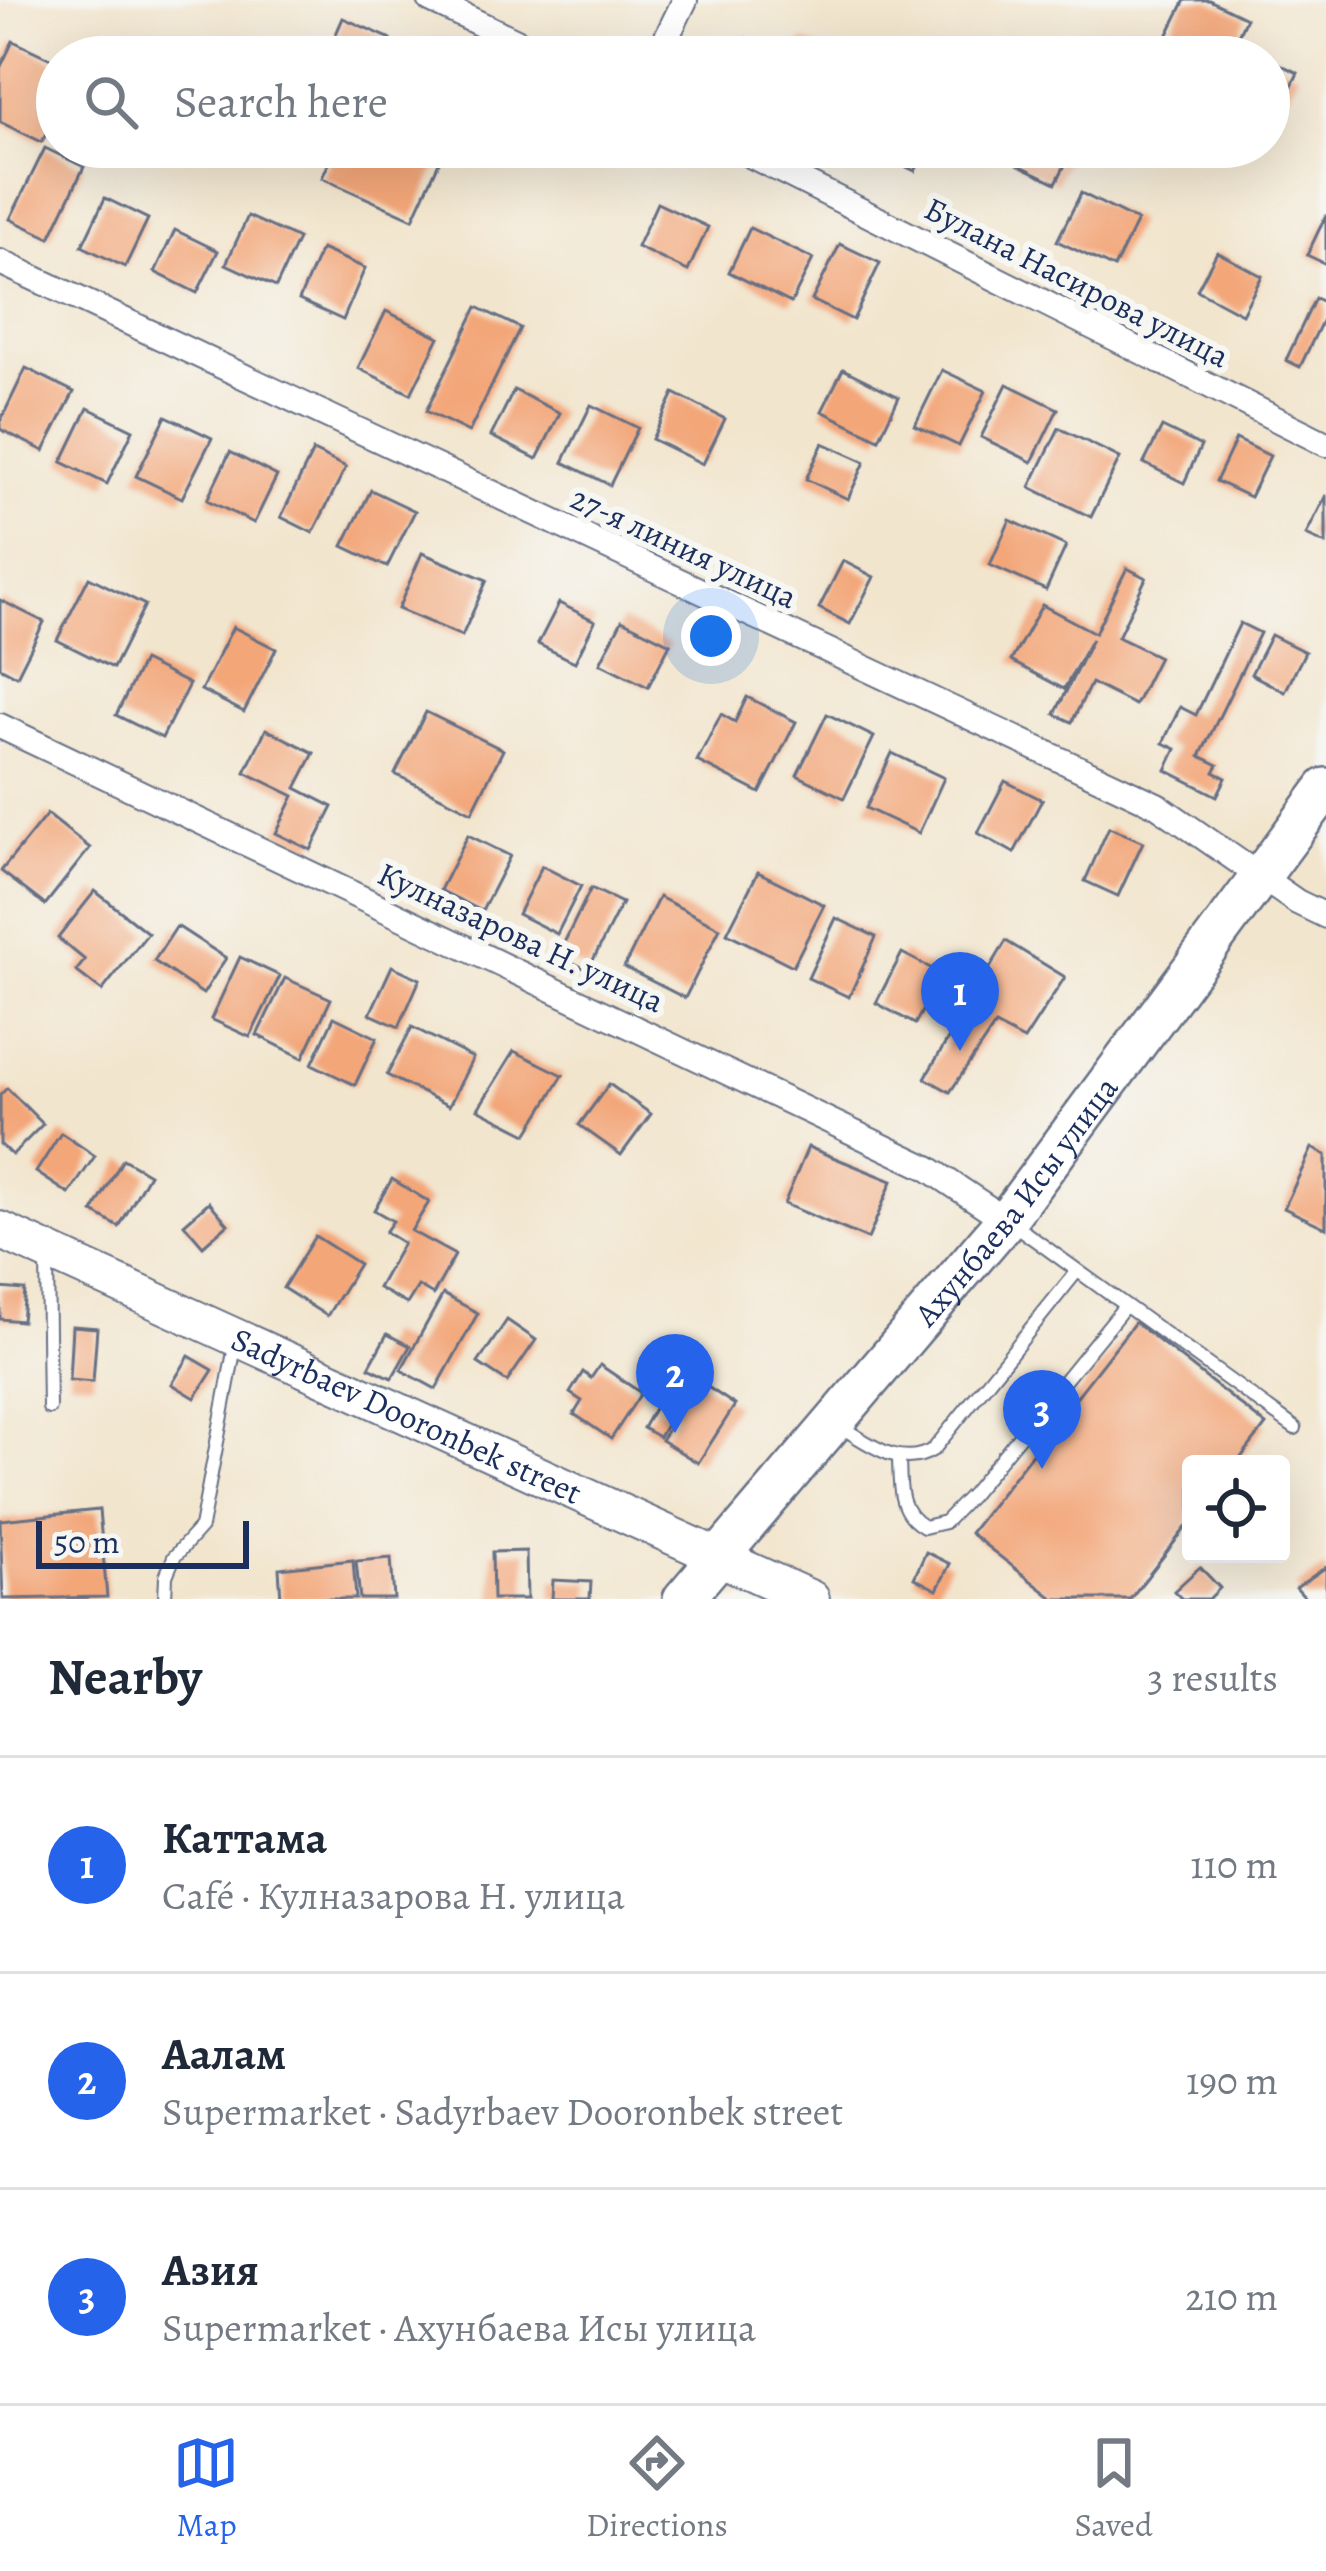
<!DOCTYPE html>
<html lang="en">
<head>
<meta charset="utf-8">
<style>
  :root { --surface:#fff; --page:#f2f2f3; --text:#1f2937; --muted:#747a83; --line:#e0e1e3; --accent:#2563eb }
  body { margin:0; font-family:Alegreya,serif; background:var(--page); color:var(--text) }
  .controls { position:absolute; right:36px; bottom:36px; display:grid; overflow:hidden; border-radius:12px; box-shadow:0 12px 48px #0002 }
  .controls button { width:108px; height:108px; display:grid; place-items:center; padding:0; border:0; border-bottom:3px solid var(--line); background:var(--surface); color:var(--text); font:60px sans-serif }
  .scale { position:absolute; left:36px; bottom:30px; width:213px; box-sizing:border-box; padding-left:12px; border:6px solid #1b2f5e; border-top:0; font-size:33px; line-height:42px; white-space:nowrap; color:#1b2f5e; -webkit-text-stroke:9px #f6f6f2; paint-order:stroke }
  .you { position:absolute; left:711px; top:636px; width:42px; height:42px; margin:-30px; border:9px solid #fff; border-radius:50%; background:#1a73e8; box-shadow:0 0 0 18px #1a73e833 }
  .badge { display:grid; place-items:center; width:78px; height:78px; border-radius:50%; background:var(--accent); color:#fff; font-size:39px; font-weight:700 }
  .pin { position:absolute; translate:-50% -99px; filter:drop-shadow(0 3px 6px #0008) }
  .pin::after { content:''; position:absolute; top:63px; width:42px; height:36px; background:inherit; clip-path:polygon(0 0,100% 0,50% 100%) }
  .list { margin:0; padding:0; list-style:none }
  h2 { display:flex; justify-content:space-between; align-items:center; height:156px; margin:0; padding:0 48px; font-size:51px }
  h2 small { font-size:39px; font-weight:400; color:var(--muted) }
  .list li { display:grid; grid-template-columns:78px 1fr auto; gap:36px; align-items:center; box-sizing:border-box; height:216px; padding:0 48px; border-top:3px solid var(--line) }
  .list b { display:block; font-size:45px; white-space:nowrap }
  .list p { margin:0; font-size:39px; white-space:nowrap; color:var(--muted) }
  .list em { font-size:39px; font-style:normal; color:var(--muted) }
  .icon { flex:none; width:66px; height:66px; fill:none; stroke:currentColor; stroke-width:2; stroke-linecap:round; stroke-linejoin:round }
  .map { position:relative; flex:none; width:1326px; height:1599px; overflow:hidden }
  .search { position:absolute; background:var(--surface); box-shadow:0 12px 48px #0002; left:36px; right:36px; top:36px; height:132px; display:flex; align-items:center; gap:30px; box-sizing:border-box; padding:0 42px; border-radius:66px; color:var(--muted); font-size:45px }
  .sheet { height:804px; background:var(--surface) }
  nav { display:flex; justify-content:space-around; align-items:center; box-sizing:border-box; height:168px; border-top:3px solid var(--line); background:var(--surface); font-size:33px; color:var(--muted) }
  nav a { display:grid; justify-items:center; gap:6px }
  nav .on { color:var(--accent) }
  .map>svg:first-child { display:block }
  .building { fill:#f3a678 }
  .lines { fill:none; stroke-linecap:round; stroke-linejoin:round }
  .lane-casing { stroke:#666f85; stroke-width:16 }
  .street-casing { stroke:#666f85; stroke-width:28 }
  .secondary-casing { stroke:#666f85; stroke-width:40 }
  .primary-casing { stroke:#666f85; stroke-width:44 }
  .lane { stroke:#fff; stroke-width:12 }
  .street { stroke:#fff; stroke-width:24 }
  .secondary { stroke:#fff; stroke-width:36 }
  .primary { stroke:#fff; stroke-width:39 }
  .labels { text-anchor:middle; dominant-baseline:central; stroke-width:12; stroke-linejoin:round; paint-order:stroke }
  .street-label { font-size:33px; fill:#1b2f5e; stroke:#f6f6f2 }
</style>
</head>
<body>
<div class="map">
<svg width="1326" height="1599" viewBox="0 0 1326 1599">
  <rect width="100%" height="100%" fill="#f6f6f2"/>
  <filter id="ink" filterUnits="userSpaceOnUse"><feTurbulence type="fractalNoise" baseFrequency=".00833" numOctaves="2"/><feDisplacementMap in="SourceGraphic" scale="24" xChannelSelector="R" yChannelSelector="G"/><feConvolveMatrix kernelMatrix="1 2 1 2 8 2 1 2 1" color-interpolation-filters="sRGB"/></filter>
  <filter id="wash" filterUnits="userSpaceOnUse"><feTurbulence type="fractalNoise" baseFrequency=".004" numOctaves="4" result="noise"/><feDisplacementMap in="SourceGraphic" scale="48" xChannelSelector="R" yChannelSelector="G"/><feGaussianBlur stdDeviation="2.7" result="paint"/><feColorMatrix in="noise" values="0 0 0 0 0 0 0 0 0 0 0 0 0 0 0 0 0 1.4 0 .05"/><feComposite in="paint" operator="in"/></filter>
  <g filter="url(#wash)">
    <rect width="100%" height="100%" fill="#f2e5cd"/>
    <g id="blocks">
      <g class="building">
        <polygon points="1185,0 1209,0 1246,18 1228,57 1205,57 1166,38"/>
        <polygon points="343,18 391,39 382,57 326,57"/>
        <polygon points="746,38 784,57 737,57"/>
        <polygon points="803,40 837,57 794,57"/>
        <polygon points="13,41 57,62 57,110 42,142 0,122 0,68"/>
        <polygon points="1269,59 1298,73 1269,133"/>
        <polygon points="336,147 399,149 446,147 413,219 322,178"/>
        <polygon points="865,147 928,147 915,171"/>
        <polygon points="1023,147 1074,147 1056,183 1015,163"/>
        <polygon points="45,148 84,167 50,238 10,219"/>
        <polygon points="1081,193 1137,221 1114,268 1057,241"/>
        <polygon points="105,198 148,219 125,267 82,246"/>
        <polygon points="657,203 708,227 688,271 637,247"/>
        <polygon points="1326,215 1326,264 1307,255"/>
        <polygon points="248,216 298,239 276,287 226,264"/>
        <polygon points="750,228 813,259 791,303 729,272"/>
        <polygon points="175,230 218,251 197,293 155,272"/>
        <polygon points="840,244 880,263 853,320 812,300"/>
        <polygon points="321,249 365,268 343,320 299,300"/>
        <polygon points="1217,252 1262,276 1242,314 1197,290"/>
        <polygon points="1315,298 1326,303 1326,313 1300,367 1286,360"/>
        <polygon points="477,307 520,328 469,432 426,411"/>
        <polygon points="386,311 439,337 411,394 358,368"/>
        <polygon points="26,368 74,392 44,451 0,429 0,422"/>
        <polygon points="843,369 899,397 879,439 822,411"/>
        <polygon points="942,370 986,391 959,446 915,425"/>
        <polygon points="1007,384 1058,409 1032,462 981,437"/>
        <polygon points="514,390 560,413 537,459 491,436"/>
        <polygon points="674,393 725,419 703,464 652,439"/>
        <polygon points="591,405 638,428 610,485 563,462"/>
        <polygon points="88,408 133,430 107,484 62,462"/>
        <polygon points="166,416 212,438 182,498 136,476"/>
        <polygon points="1162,427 1201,446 1184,483 1144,463"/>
        <polygon points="1059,428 1120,458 1091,517 1030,487"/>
        <polygon points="1236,439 1270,456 1250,497 1216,481"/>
        <polygon points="823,443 865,462 848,499 806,479"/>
        <polygon points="313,451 346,467 313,533 281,517"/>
        <polygon points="230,452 277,476 254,523 207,500"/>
        <polygon points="371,490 415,511 387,567 343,546"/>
        <polygon points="1326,495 1326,544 1306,535"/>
        <polygon points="1010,520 1066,546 1046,590 990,565"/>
        <polygon points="422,553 487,580 462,636 398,609"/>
        <polygon points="843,561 874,577 850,624 819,608"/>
        <polygon points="1127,568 1146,578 1118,637 1159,657 1135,705 1091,683 1072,722 1055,714 1092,639 1064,689 1011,661 1042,605 1095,633"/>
        <polygon points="89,577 145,605 113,668 57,640"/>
        <polygon points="0,600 44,622 17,676 0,667"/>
        <polygon points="559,603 595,621 575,662 538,644"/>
        <polygon points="622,620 670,644 648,687 600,663"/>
        <polygon points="1240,623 1260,633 1200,756 1218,765 1214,772 1226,778 1217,796 1166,770 1176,749 1163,743 1180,707 1196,715"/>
        <polygon points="233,627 276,649 244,712 201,690"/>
        <polygon points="1271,635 1305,652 1285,692 1251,674"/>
        <polygon points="143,661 189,684 162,738 116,715"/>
        <polygon points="747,697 796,722 760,793 697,761 721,714 735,722"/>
        <polygon points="426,712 503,750 472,812 395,774"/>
        <polygon points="827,714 874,737 844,798 797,775"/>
        <polygon points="266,729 314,753 296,788 333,807 311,850 276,833 294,796 245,772"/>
        <polygon points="892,753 944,778 919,833 866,808"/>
        <polygon points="1005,781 1042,800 1014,853 978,833"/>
        <polygon points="47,814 90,848 45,905 1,871"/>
        <polygon points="1109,827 1143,842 1118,896 1085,881"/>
        <polygon points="468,835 510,856 482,911 440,890"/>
        <polygon points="542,866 581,886 557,934 518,914"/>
        <polygon points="758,872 824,905 793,966 727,933"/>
        <polygon points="591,888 622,903 588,970 558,955"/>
        <polygon points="95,891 148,933 102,991 76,971 85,960 58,938"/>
        <polygon points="659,897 720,928 685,998 624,967"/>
        <polygon points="836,918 876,937 849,997 808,978"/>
        <polygon points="177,926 226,958 203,994 154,961"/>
        <polygon points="1006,941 1065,977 1024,1040 995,1025 950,1092 925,1078"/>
        <polygon points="902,953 942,974 915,1024 876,1003"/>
        <polygon points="240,957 280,976 250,1037 211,1019"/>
        <polygon points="392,966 420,979 399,1027 370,1014"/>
        <polygon points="285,978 331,999 303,1058 257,1035"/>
        <polygon points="334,1017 377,1038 355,1085 312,1064"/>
        <polygon points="412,1027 473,1058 449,1106 387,1075"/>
        <polygon points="514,1051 563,1075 527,1134 478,1109"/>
        <polygon points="609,1084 651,1114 621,1155 579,1125"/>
        <polygon points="7,1088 43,1124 12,1155 0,1144 0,1095"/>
        <polygon points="61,1133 95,1156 69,1194 36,1172"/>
        <polygon points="808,1147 892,1181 868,1239 784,1204"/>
        <polygon points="1312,1148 1326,1155 1326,1228 1284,1208"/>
        <polygon points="123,1159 149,1174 119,1227 93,1212"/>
        <polygon points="392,1179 429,1202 411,1231 455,1255 433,1295 418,1286 407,1304 378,1288 403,1243 385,1232 393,1221 374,1210"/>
        <polygon points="209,1202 228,1224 203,1246 184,1224"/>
        <polygon points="315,1236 359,1264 327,1316 283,1288"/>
        <polygon points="0,1288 25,1290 22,1321 0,1319"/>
        <polygon points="443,1294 478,1313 436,1389 401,1370"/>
        <polygon points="507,1320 536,1340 507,1382 478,1363"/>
        <polygon points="1135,1322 1266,1425 1236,1464 1191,1464 1191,1521 1130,1599 1054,1599 970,1533"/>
        <polygon points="72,1326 97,1328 93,1382 69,1380"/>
        <polygon points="387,1334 410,1346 392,1378 369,1367"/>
        <polygon points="189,1356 213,1370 195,1398 172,1384"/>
        <polygon points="600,1365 641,1393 611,1439 574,1414 582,1401 570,1393 583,1372 591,1378"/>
        <polygon points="697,1380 735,1405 698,1463 661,1440 678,1414 662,1404 673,1388 687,1396"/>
        <polygon points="656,1405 672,1415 659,1437 643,1428"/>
        <polygon points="99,1510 107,1597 3,1599 0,1520"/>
        <polygon points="526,1551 527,1599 493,1599 492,1552"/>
        <polygon points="926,1552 950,1564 937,1590 914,1578"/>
        <polygon points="391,1558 394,1599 360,1599 356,1561"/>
        <polygon points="353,1560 356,1599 281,1599 279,1568"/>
        <polygon points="1200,1567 1220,1588 1209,1599 1182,1599 1174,1591"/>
        <polygon points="1326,1567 1326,1599 1306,1599 1296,1588"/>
        <polygon points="553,1580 591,1582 590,1599 552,1599"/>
      </g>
    </g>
  </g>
  <g filter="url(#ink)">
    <use href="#blocks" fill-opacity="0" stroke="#666f85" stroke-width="3"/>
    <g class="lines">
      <defs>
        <g id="lane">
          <polyline points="1009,1221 1295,1428"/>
          <polyline points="47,1259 49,1408"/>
          <path d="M838,1425C867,1442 900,1471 934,1449L1077,1271"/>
          <path d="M899,1457C900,1485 897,1512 924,1527L945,1522L972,1494L1125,1306"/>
          <polyline points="165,1599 166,1576 174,1557 201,1527 236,1341"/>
        </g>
        <g id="street">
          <polyline points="430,0 550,57"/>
          <polyline points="657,57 685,0"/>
          <polyline points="734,147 1326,444"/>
          <polyline points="0,262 1157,805 1297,902 1326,916"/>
          <polyline points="0,726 928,1168 1006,1220"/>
        </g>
        <g id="secondary">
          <path id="s1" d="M0,1230L811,1599"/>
        </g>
        <g id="primary">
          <path id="s2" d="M683,1599L1006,1220L1326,788"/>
        </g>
      </defs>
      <use href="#lane" class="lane-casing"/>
      <use href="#street" class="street-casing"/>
      <use href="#secondary" class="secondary-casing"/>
      <use href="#primary" class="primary-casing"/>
      <use href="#lane" class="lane"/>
      <use href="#street" class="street"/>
      <use href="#secondary" class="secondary"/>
      <use href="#primary" class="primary"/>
    </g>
  </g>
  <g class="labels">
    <g class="street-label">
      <text transform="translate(1077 282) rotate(27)">Булана Насирова улица</text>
      <text transform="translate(684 547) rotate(25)">27-я линия улица</text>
      <text transform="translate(521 937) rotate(25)">Кулназарова Н. улица</text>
      <text stroke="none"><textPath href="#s2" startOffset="519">Ахунбаева Исы улица</textPath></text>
      <text stroke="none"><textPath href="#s1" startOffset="447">Sadyrbaev Dooronbek street</textPath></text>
    </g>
  </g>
</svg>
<div class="controls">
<button><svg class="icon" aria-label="locate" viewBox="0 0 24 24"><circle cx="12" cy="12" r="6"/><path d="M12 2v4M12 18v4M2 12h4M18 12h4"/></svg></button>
</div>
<div class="scale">50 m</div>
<div class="you"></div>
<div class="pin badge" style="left:960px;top:1051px">1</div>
<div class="pin badge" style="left:675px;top:1433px">2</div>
<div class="pin badge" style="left:1042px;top:1469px">3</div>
<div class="search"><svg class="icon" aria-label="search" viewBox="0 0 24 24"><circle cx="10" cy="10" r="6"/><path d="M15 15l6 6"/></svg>Search here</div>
</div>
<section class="sheet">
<h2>Nearby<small>3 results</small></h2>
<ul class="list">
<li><span class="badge">1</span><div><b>Каттама</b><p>Café · Кулназарова Н. улица</p></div><em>110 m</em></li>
<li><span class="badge">2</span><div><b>Аалам</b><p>Supermarket · Sadyrbaev Dooronbek street</p></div><em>190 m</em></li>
<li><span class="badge">3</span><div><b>Азия</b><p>Supermarket · Ахунбаева Исы улица</p></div><em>210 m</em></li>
</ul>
</section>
<nav>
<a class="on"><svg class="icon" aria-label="map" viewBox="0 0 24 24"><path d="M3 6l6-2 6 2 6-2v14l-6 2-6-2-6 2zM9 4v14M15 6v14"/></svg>Map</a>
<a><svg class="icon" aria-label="directions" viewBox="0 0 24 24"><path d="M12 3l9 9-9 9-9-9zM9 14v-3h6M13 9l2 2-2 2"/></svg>Directions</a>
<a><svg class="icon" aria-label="saved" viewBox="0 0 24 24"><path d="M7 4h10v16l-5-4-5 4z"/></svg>Saved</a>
</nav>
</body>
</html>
